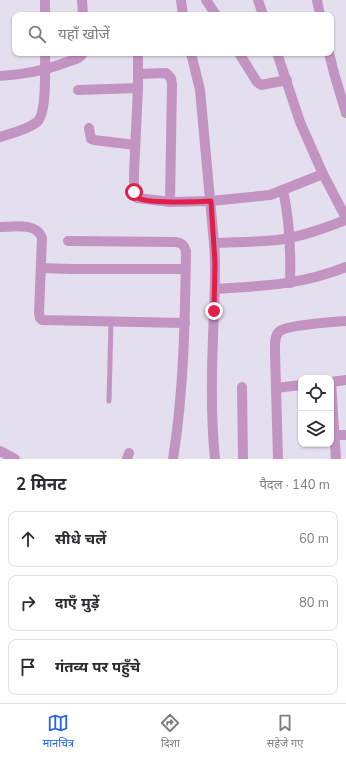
<!DOCTYPE html>
<html lang="hi">
<head>
<meta charset="utf-8">
<style>
  :root { --surface:#fff; --page:#f2f2f3; --text:#2b2b33; --muted:#7c7c81; --line:#e1e1e2; --accent:#2563eb }
  body { margin:0; font-family:"Nunito Sans","Noto Sans Devanagari",sans-serif; background:var(--page); color:var(--text) }
  .controls { position:absolute; right:12px; bottom:12px; display:grid; overflow:hidden; border-radius:8px; box-shadow:0 1px 3px #0004 }
  .controls button { width:36px; height:36px; display:grid; place-items:center; padding:0; border:0; border-bottom:1px solid var(--line); background:var(--surface); color:var(--text); font:20px sans-serif }
  .stop { position:absolute; width:12px; height:12px; margin:-9px; border:3px solid #e11d48; border-radius:50%; background:#fff }
  .stop.end { background:#e11d48; border-color:#fff; box-shadow:0 1px 4px #0008 }
  .list { margin:0; padding:0; list-style:none }
  h2 { display:flex; justify-content:space-between; align-items:center; height:52px; margin:0; padding:0 16px; font-size:17px }
  h2 small { font-size:13px; font-weight:400; color:var(--muted) }
  .list li { display:grid; grid-template-columns:26px 1fr auto; gap:12px; align-items:center; box-sizing:border-box; height:56px; margin:0 8px 8px; padding:0 8px; border:1px solid var(--line); border-radius:8px }
  .list b { display:block; font-size:15px; white-space:nowrap }
  .list em { font-size:13px; font-style:normal; color:var(--muted) }
  .icon { flex:none; width:22px; height:22px; fill:none; stroke:currentColor; stroke-width:2; stroke-linecap:round; stroke-linejoin:round }
  .map { position:relative; flex:none; width:346px; height:459px; overflow:hidden }
  .search { position:absolute; background:var(--surface); box-shadow:0 1px 3px #0004; left:12px; right:12px; top:12px; height:44px; display:flex; align-items:center; gap:10px; box-sizing:border-box; padding:0 14px; border-radius:8px; color:var(--muted); font-size:15px }
  .sheet { height:244px; background:var(--surface) }
  nav { display:flex; justify-content:space-around; align-items:center; box-sizing:border-box; height:56px; border-top:1px solid var(--line); background:var(--surface); font-size:11px; color:var(--muted) }
  nav a { display:grid; justify-items:center; gap:2px }
  nav .on { color:var(--accent) }
  .map>svg:first-child { display:block }
  .lines { fill:none; stroke-linecap:round; stroke-linejoin:round }
  .lane { stroke:#c394c2; stroke-width:5 }
  .street { stroke:#c394c2; stroke-width:10 }
  .route { stroke:#e11d48; stroke-width:5 }
</style>
</head>
<body>
<div class="map">
<svg width="346" height="459" viewBox="0 0 346 459">
  <rect width="100%" height="100%" fill="#e4dfee"/>
  <g class="lines">
    <polyline class="lane" points="109,401 111,322"/>
    <g class="street">
      <polyline points="82,0 83,15"/>
      <polyline points="181,0 183,15"/>
      <polyline points="206,0 216,15"/>
      <polyline points="258,0 263,15"/>
      <polyline points="317,0 320,15"/>
      <polyline points="45,15 45,0"/>
      <polyline points="138,53 138,88 134,173 134,192 135,196 137,198 170,202 211,201 270,195 323,174"/>
      <path d="M191,53L200,90L214,243C216,266 215,288 214,311C212,360 210,410 215,459"/>
      <polyline points="239,53 257,82 261,85 287,80"/>
      <polyline points="277,53 300,122 323,174 346,218"/>
      <polyline points="329,53 334,73 346,113"/>
      <polyline points="138,74 166,73 171,78 172,84 170,202"/>
      <path d="M0,76C26,74 43,71 67,62C73,60 80,59 83,53"/>
      <polyline points="78,90 138,88"/>
      <polyline points="89,128 91,139 94,140 135,145"/>
      <path d="M0,137C12,133 27,130 37,122C47,114 45,67 45,53"/>
      <path d="M283,190C290,222 291,251 290,283"/>
      <path d="M0,227C13,227 37,222 42,238L39,313L40,318L42,320L185,323"/>
      <path d="M68,241L176,242C182,243 184,245 186,251C185,320 184,390 173,459"/>
      <path d="M214,243C235,242 256,242 277,240C301,237 323,229 346,220"/>
      <polyline points="41,268 71,269 185,269"/>
      <path d="M215,289C262,286 301,285 346,267"/>
      <polyline points="331,382 336,459"/>
      <polyline points="331,382 346,380"/>
      <polyline points="242,387 243,459"/>
      <polyline points="276,388 301,385"/>
      <polyline points="334,435 346,435"/>
      <polyline points="0,451 15,459"/>
      <polyline points="127,459 129,453"/>
      <path d="M278,459L275,352C275,345 274,335 280,331C288,325 334,322 346,321"/>
    </g>
  </g>
  <g class="lines">
    <path class="route" d="M134,192C134,194 135,196 136,197C145,204 198,202 211,201L215,263L214,311"/>
  </g>
</svg>
<div class="controls">
<button><svg class="icon" aria-label="locate" viewBox="0 0 24 24"><circle cx="12" cy="12" r="6"/><path d="M12 2v4M12 18v4M2 12h4M18 12h4"/></svg></button>
<button><svg class="icon" aria-label="layers" viewBox="0 0 24 24"><path d="M12 4l9 5-9 5-9-5zM3 14l9 5 9-5"/></svg></button>
</div>
<div class="stop" style="left:134px;top:192px"></div>
<div class="stop end" style="left:214px;top:311px"></div>
<div class="search"><svg class="icon" aria-label="search" viewBox="0 0 24 24"><circle cx="10" cy="10" r="6"/><path d="M15 15l6 6"/></svg>यहाँ खोजें</div>
</div>
<section class="sheet">
<h2>2 मिनट<small>पैदल · 140 m</small></h2>
<ul class="list">
<li><svg class="icon" aria-label="ahead" viewBox="0 0 24 24"><path d="M12 20V5M6 11l6-6 6 6"/></svg><div><b>सीधे चलें</b></div><em>60 m</em></li>
<li><svg class="icon" aria-label="right" viewBox="0 0 24 24"><path d="M7 20v-9h11M14 6l5 5-5 5"/></svg><div><b>दाएँ मुड़ें</b></div><em>80 m</em></li>
<li><svg class="icon" aria-label="arrive" viewBox="0 0 24 24"><path d="M6 21V4h12l-3 4 3 4H6"/></svg><div><b>गंतव्य पर पहुँचे</b></div></li>
</ul>
</section>
<nav>
<a class="on"><svg class="icon" aria-label="map" viewBox="0 0 24 24"><path d="M3 6l6-2 6 2 6-2v14l-6 2-6-2-6 2zM9 4v14M15 6v14"/></svg>मानचित्र</a>
<a><svg class="icon" aria-label="directions" viewBox="0 0 24 24"><path d="M12 3l9 9-9 9-9-9zM9 14v-3h6M13 9l2 2-2 2"/></svg>दिशा</a>
<a><svg class="icon" aria-label="saved" viewBox="0 0 24 24"><path d="M7 4h10v16l-5-4-5 4z"/></svg>सहेजे गए</a>
</nav>
</body>
</html>
